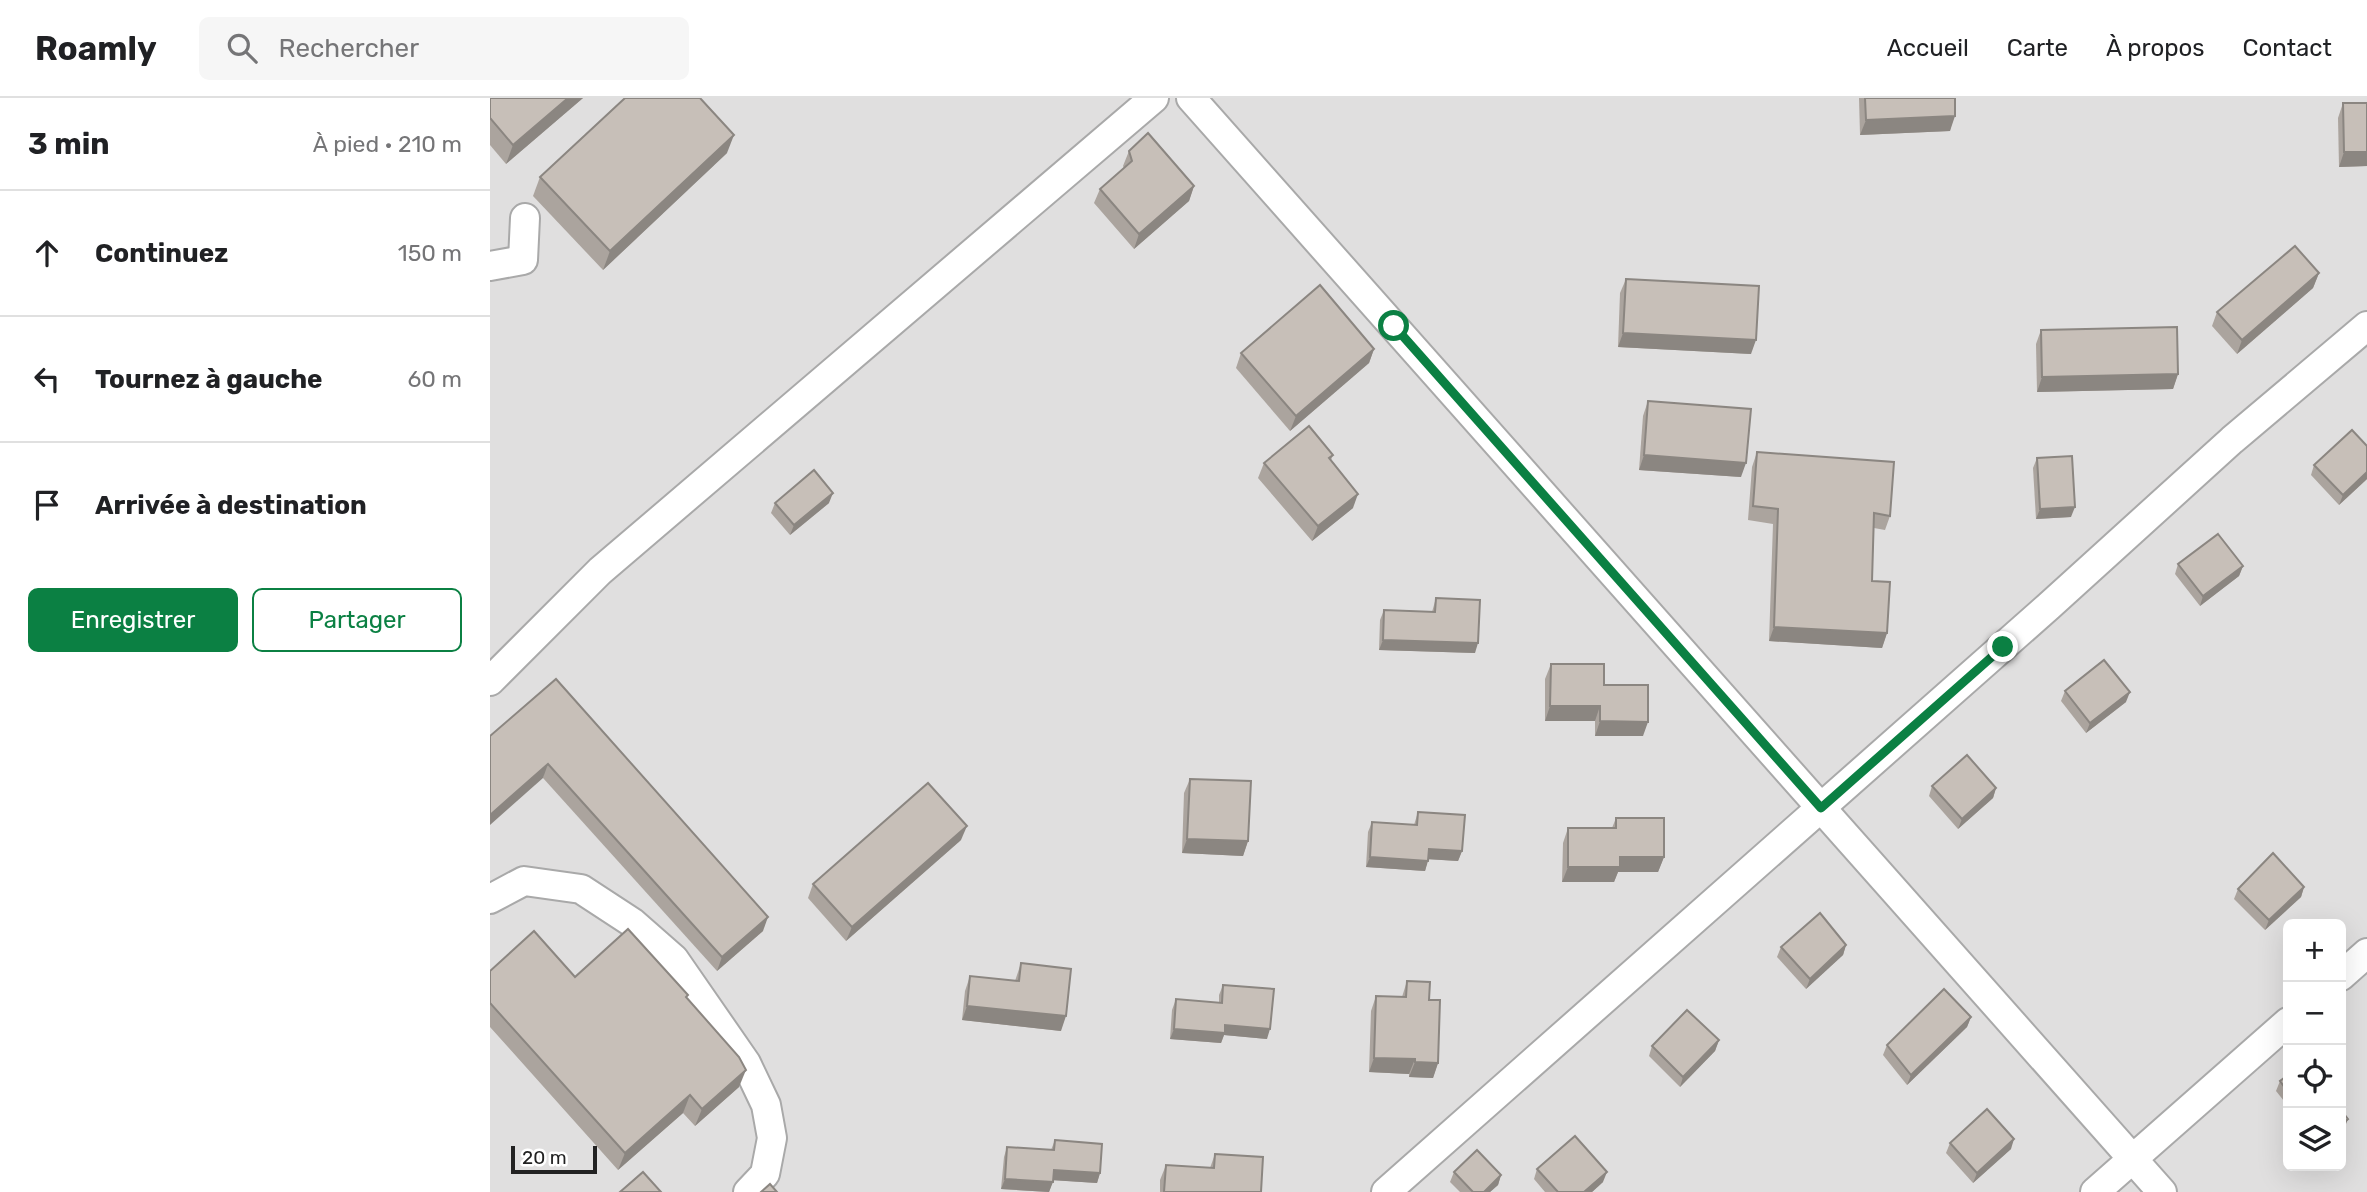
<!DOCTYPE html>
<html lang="fr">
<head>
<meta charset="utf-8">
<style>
  :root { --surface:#fff; --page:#f6f6f6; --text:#202124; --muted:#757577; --line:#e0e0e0; --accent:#0b8043 }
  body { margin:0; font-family:Rubik,sans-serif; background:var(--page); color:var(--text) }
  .controls { position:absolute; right:21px; bottom:21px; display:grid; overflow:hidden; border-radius:10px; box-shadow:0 7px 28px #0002 }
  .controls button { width:63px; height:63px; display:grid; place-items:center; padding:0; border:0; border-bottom:2px solid var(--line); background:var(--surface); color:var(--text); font:35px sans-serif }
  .scale { position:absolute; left:21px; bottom:18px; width:86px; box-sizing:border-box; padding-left:7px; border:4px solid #222; border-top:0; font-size:19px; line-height:24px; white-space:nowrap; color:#222; -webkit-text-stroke:5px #fff; paint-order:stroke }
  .stop { position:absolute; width:21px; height:21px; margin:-16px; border:5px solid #0b8043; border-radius:50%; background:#fff }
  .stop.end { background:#0b8043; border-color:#fff; box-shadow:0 2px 7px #0008 }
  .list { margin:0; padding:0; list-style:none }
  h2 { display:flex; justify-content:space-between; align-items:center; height:91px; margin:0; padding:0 28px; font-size:30px }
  h2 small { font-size:23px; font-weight:400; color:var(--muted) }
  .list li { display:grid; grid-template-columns:46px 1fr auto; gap:21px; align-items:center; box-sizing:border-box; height:126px; padding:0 28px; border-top:2px solid var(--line) }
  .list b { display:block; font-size:26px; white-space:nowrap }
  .list em { font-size:23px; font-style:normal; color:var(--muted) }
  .actions { display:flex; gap:14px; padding:21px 28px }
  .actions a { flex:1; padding:16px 0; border:2px solid var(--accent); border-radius:10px; text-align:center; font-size:24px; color:var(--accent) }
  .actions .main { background:var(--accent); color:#fff }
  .icon { flex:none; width:38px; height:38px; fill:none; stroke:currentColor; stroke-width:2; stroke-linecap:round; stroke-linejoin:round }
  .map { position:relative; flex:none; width:1877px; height:1094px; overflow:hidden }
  header { display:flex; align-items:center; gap:42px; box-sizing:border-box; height:98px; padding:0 35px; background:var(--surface); border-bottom:2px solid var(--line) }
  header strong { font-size:33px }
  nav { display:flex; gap:38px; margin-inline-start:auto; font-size:24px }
  .search { width:490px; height:63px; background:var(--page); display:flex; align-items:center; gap:18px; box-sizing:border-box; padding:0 24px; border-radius:10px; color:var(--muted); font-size:26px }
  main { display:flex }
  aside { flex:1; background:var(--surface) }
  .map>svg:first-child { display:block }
  .residential { fill:#e0dfdf; fill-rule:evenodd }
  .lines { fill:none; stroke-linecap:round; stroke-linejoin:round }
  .minor-casing { stroke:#a9a9a9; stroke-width:32 }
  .minor { stroke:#fff; stroke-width:28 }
  .wall { fill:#aba49e }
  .shaded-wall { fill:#8b8681 }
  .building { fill:#c7bfb8; stroke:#8b8681; stroke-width:2 }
  .route { stroke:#0b8043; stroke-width:9 }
</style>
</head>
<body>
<header>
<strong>Roamly</strong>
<div class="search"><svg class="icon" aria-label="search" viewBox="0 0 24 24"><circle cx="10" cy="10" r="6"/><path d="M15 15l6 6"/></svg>Rechercher</div>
<nav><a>Accueil</a><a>Carte</a><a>À propos</a><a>Contact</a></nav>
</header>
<main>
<aside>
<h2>3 min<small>À pied · 210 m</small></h2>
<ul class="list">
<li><svg class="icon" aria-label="ahead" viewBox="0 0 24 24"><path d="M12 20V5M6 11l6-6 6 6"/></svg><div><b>Continuez</b></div><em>150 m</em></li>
<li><svg class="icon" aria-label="left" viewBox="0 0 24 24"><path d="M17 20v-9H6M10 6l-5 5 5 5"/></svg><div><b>Tournez à gauche</b></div><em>60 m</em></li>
<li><svg class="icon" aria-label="arrive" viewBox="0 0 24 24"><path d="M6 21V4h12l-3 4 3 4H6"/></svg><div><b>Arrivée à destination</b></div></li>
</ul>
<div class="actions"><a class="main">Enregistrer</a><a>Partager</a></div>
</aside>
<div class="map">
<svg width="1877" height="1094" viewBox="0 0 1877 1094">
  <rect width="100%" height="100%" fill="#f2efe9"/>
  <path class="residential" d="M0,0H1877V1094H0ZM1798,826H1851V1068H1798Z"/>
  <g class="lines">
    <defs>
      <g id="minor">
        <polyline points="701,0 1672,1094"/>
        <polyline points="0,168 33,162 35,120"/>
        <polyline points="0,583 110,473 664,0"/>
        <polyline points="0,801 34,783 91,791 143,825 184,861 256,965 276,1007 282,1040 275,1076 258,1094"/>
        <polyline points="1851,878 1877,855"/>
        <polyline points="896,1094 1559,508 1742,342 1877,228"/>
        <polyline points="1605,1094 1798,924"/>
      </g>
    </defs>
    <use href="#minor" class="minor-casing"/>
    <use href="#minor" class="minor"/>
  </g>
  <g class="wall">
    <polygon points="0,0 93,0 16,66 0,47"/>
    <polygon points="1369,0 1465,0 1460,33 1370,37"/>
    <polygon points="1853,5 1877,5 1877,68 1849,69 1848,20"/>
    <polygon points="639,53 704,88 699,103 644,151 604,105 610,91 634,70 633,68"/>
    <polygon points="237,55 113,172 43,98 50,79"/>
    <polygon points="1829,175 1823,190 1747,256 1722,228 1727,214"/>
    <polygon points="1136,181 1261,256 1128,249 1130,195"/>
    <polygon points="1551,232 1688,276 1683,291 1547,294 1546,246"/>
    <polygon points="884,251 879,265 800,333 746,270 751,255"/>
    <polygon points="1158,303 1251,379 1149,372 1153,318"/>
    <polygon points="1877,348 1877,381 1849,407 1821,377 1824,367"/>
    <polygon points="1267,354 1400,418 1395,432 1384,430 1382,483 1397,535 1392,550 1279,543 1283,426 1258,422 1262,369"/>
    <polygon points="843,357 841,362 863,410 822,443 768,380 774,365"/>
    <polygon points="1547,360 1581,419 1546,421 1543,370"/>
    <polygon points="285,405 339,405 300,437 281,415"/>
    <polygon points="1688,466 1753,468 1749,478 1710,508 1685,476"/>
    <polygon points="946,500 985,555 889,552 890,522 894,512 942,514"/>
    <polygon points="1061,566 1114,587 1153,638 1105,638 1105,623 1055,623 1055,581"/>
    <polygon points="66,581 273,833 227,873 53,680"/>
    <polygon points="1575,593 1636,604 1596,635 1571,603"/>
    <polygon points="700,681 758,743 753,758 692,755 694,695"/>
    <polygon points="1442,688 1506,690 1503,700 1468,731 1439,698"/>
    <polygon points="928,714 972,753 968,763 938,761 935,773 876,769 878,734 882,724 924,727"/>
    <polygon points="1126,720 1174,759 1168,774 1128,774 1124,784 1072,784 1073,745 1078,730 1122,730"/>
    <polygon points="471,742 356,843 318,800 323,786"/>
    <polygon points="1814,789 1811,799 1775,832 1744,801 1748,791"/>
    <polygon points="1356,847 1353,857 1316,891 1287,859 1291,849"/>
    <polygon points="531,865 571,933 472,922 475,893 480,878 525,883"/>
    <polygon points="0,873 197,901 249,989 205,1028 193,1015 128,1072 0,929"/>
    <polygon points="917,883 939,902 948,965 943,980 919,979 919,976 879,974 881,913 886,898 912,899"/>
    <polygon points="733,887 777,941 734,937 731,945 680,941 682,912 686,901 729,905 729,897"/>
    <polygon points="1481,919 1477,929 1417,987 1393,957 1397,947"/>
    <polygon points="1229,942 1225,953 1190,989 1159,958 1162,948"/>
    <polygon points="1798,977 1798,1008 1786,993 1790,983"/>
    <polygon points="565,1042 610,1075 607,1085 563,1082 559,1094 511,1091 514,1059 517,1049 561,1052"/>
    <polygon points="1460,1045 1521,1051 1483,1085 1456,1055"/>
    <polygon points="725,1056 771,1094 670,1094 670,1082 676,1067 720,1070"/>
    <polygon points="1047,1071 1113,1084 1102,1094 1055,1094 1044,1081"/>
    <polygon points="964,1074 1011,1077 1008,1087 1000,1094 970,1094 960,1084"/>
  </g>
  <g class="shaded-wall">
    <polygon points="78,0 93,0 16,66 23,47"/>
    <polygon points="1465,18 1460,33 1370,37 1376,22"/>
    <polygon points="244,37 237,55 113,172 120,153"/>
    <polygon points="1854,54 1877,54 1877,68 1849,69"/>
    <polygon points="704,88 699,103 644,151 649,136"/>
    <polygon points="1829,175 1823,190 1747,256 1752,242"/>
    <polygon points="1133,235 1266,242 1261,256 1128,249"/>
    <polygon points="884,251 879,265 800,333 806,318"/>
    <polygon points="1688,276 1683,291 1547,294 1552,279"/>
    <polygon points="1154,357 1256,365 1251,379 1149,372"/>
    <polygon points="1877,374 1877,381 1849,407 1853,397"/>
    <polygon points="343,395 339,405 300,437 304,427"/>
    <polygon points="868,396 863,410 822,443 828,428"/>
    <polygon points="1585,409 1581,419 1546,421 1550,411"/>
    <polygon points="1753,468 1749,478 1710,508 1713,498"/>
    <polygon points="1284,529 1397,535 1392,550 1279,543"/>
    <polygon points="893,542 988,545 985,555 889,552"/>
    <polygon points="1640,594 1636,604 1596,635 1600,625"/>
    <polygon points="1060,608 1110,608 1105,623 1055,623"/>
    <polygon points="1110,623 1158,624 1153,638 1105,638"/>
    <polygon points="58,666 53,680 0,727 0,717"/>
    <polygon points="1506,690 1503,700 1468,731 1472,721"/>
    <polygon points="477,728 471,742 356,843 362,829"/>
    <polygon points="697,741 758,743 753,758 692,755"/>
    <polygon points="939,751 972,753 968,763 935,761"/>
    <polygon points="880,759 938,763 935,773 876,769"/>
    <polygon points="1130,759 1174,759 1168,774 1128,774 1124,784 1072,784 1078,769"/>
    <polygon points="1814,789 1811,799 1775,832 1779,822"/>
    <polygon points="278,819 273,833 227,873 232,859"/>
    <polygon points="1356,847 1353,857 1316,891 1320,881"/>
    <polygon points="477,908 576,918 571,933 472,922"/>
    <polygon points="1481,919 1477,929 1417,987 1421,977"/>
    <polygon points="735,927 780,931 777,941 734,937 731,945 680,941 684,931"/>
    <polygon points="1229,942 1225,953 1190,989 1193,979"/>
    <polygon points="884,960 925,961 919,976 879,974"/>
    <polygon points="925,964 948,965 943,980 919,979"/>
    <polygon points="256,972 249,989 205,1028 212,1011"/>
    <polygon points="200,997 193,1015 128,1072 135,1055"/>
    <polygon points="1858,1021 1854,1031 1851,1034 1851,1027"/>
    <polygon points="1524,1041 1521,1051 1483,1085 1487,1075"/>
    <polygon points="564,1072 610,1075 607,1085 560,1082"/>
    <polygon points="1117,1074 1113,1084 1102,1094 1094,1094"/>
    <polygon points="1011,1077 1008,1087 1000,1094 994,1094"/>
    <polygon points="515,1081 563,1084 559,1094 511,1091"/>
  </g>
  <g class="building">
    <polygon points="0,0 78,0 23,47 0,20"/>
    <polygon points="135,0 210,0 244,37 120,153 50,79"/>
    <polygon points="1375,0 1465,0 1465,18 1376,22"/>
    <polygon points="1853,5 1877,5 1877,54 1854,54"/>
    <polygon points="658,35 704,88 649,136 610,91 642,63 639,53"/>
    <polygon points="1805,148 1829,175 1752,242 1727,214"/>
    <polygon points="1136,181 1269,188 1266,242 1133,235"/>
    <polygon points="830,187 884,251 806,318 751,255"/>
    <polygon points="1687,229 1688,276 1552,279 1551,232"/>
    <polygon points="1158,303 1261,311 1256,365 1154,357"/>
    <polygon points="819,328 843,357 839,360 868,396 828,428 774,365"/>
    <polygon points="1862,332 1877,348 1877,374 1853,397 1824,367"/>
    <polygon points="1267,354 1404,364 1400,418 1384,415 1382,483 1400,484 1397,535 1284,529 1288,411 1263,408"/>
    <polygon points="1582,358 1585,409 1550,411 1547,360"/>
    <polygon points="324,372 343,395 304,427 285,405"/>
    <polygon points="1728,436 1753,468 1713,498 1688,466"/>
    <polygon points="946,500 990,502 988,545 893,542 894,512 945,514"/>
    <polygon points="1614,562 1640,594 1600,625 1575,593"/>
    <polygon points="1061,566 1114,566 1114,587 1158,587 1158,624 1110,623 1110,608 1060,608"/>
    <polygon points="66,581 278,819 232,859 58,666 0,717 0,638"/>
    <polygon points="1477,657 1506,690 1472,721 1442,688"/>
    <polygon points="700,681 761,683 758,743 697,741"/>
    <polygon points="438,685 477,728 362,829 323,786"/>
    <polygon points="928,714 975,717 972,753 939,751 938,763 880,759 882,724 927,727"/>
    <polygon points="1126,720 1174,720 1174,759 1130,759 1130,769 1078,769 1078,730 1126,730"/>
    <polygon points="1783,755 1814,789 1779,822 1748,791"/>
    <polygon points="1330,815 1356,847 1320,881 1291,849"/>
    <polygon points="138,831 198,897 196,899 249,959 256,972 212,1011 200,997 135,1055 0,905 0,873 44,833 85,879"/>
    <polygon points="531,865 581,871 576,918 477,908 480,878 529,883"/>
    <polygon points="917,883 940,884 939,902 950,902 948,965 925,964 925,961 884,960 886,898 916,899"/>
    <polygon points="733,887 784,891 780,931 735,927 735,935 684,931 686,901 732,905"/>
    <polygon points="1454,891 1481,919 1421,977 1397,947"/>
    <polygon points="1197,912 1229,942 1193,979 1162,948"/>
    <polygon points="1798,977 1798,994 1790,983"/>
    <polygon points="1497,1011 1524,1041 1487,1075 1460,1045"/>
    <polygon points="1851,1012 1858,1021 1851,1027"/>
    <polygon points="1085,1038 1117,1074 1094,1094 1068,1094 1047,1071"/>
    <polygon points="565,1042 612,1046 610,1075 564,1072 563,1084 515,1081 517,1049 564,1052"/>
    <polygon points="987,1052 1011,1077 994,1094 983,1094 964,1074"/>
    <polygon points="725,1056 773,1059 771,1094 674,1094 676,1067 724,1070"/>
    <polygon points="153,1074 171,1094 130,1094"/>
    <polygon points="280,1086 287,1094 271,1094"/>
  </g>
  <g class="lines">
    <polyline class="route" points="904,228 1331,710 1513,549"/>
  </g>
</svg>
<div class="controls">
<button>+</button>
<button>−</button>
<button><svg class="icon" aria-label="locate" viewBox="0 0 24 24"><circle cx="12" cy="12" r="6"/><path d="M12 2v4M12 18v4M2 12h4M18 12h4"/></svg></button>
<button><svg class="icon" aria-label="layers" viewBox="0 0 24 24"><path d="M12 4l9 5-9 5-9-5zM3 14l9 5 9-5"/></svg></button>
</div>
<div class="scale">20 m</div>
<div class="stop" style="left:904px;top:228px"></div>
<div class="stop end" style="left:1513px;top:549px"></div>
</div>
</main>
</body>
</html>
